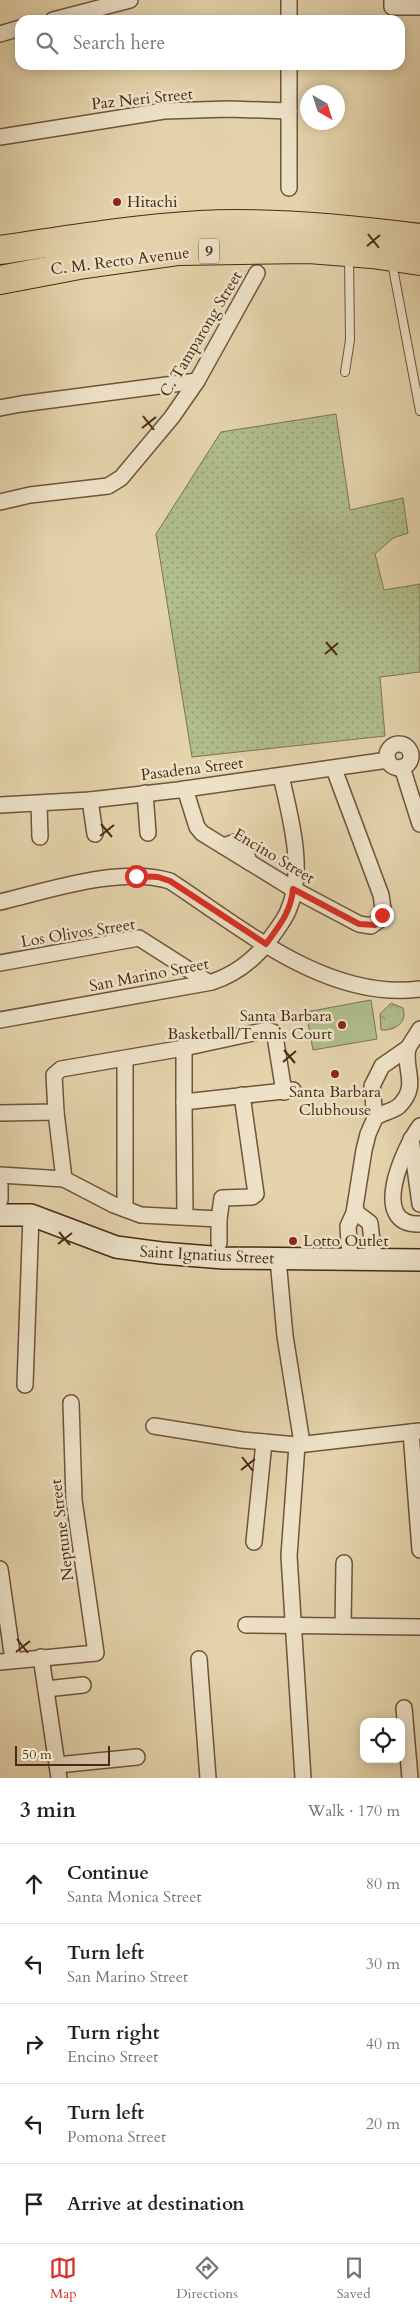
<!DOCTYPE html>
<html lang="en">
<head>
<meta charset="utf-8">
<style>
  :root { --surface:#fff; --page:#f6f6f6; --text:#222; --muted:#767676; --line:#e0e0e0; --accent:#d93025 }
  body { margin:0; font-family:Cardo,serif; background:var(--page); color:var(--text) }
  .controls { position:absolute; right:15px; bottom:15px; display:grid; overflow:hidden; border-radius:10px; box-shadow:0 2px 12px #0003 }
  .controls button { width:45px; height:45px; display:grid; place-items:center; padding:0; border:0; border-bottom:1px solid var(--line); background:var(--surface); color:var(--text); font:25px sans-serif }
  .compass { position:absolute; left:300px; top:85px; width:45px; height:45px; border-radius:50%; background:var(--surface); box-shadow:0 2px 12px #0003; rotate:141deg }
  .scale { position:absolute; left:15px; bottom:12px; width:95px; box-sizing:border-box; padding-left:5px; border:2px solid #492a16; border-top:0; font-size:14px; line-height:18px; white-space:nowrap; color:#492a16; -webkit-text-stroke:4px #ede2c8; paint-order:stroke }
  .stop { position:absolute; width:15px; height:15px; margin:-11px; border:4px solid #d93025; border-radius:50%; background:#fff }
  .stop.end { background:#d93025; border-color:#fff; box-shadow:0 1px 5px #0008 }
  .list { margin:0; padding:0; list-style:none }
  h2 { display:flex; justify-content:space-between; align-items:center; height:65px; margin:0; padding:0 20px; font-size:21px }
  h2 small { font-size:16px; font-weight:400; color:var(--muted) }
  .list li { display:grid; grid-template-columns:32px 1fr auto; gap:15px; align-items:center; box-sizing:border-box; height:80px; padding:0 20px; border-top:1px solid var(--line) }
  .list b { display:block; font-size:19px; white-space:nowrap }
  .list p { margin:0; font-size:16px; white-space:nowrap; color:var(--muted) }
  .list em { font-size:16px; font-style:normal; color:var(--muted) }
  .icon { flex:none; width:28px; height:28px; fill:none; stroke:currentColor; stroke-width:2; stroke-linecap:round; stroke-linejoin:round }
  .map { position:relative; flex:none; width:420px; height:1778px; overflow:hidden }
  .search { position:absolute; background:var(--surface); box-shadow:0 2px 12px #0003; left:15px; right:15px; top:15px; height:55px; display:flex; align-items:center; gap:12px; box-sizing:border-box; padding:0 18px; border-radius:15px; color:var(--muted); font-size:19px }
  .sheet { height:465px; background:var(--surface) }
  nav { display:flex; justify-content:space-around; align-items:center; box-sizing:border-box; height:70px; border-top:1px solid var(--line); background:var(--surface); font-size:14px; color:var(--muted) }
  nav a { display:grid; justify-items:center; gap:2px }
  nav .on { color:var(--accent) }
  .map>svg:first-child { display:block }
  .grass { fill:url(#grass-dots); stroke:#7c7451 }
  .park { fill:url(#park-crowns); stroke:#7c7451 }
  .pitch { fill:#b0bd8c; stroke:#7c7451 }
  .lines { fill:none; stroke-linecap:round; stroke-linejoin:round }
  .lane-casing { stroke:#70543b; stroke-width:10 }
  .street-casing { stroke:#70543b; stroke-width:18 }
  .secondary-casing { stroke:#492a16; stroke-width:24 }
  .highway-casing { stroke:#492a16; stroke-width:30 }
  .lane { stroke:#ede2c8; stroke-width:8 }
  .street { stroke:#ede2c8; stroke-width:15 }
  .secondary { stroke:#ede2c8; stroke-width:21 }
  .highway { stroke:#e4d3ab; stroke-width:28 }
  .route { stroke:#d93025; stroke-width:6 }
  .ticks { fill:none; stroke:#492a16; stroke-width:2 }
  .poi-dot { fill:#8f2418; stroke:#ede2c8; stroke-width:2 }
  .labels { text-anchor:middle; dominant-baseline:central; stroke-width:5; stroke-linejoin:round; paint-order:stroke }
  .shield { fill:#ede2c8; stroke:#7a614b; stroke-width:1 }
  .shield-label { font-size:15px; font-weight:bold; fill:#492a16 }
  .street-label { font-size:16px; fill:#492a16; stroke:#ede2c8 }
  .poi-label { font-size:16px; fill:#492a16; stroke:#ede2c8; text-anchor:start }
</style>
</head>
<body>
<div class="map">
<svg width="420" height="1778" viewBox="0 0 420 1778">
  <defs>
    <pattern id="grass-dots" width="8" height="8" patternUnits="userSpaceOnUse" patternTransform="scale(1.25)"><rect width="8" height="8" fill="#b0bd8c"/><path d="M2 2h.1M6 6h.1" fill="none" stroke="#919a71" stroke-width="1.8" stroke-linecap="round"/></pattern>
    <pattern id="park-crowns" width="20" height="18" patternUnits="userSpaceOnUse" patternTransform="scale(1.25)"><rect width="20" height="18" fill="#b0bd8c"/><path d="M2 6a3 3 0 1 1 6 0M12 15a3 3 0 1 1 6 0" fill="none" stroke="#919a71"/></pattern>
  </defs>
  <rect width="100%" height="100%" fill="#e4d3ab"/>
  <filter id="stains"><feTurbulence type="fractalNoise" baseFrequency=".004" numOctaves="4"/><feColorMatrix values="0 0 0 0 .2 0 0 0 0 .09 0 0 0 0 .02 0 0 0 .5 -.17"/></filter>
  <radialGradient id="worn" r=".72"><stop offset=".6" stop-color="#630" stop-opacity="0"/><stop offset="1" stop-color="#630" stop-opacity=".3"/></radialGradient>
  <polygon class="grass" points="336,414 350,510 403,498 408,533 393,538 375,554 384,590 420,584 420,672 380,677 385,736 192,757 156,534 221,432"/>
  <path class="park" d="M391,1003L403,1008C408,1023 394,1031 381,1030L380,1014Z"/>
  <polygon class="pitch" points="371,1000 377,1039 313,1050 306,1012"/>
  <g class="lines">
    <defs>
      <g id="lane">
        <polyline points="392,263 420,411"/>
        <polyline points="345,372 350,340 349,257"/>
      </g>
      <g id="street">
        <polyline points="392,0 392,7 420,7"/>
        <polyline points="53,20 130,0"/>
        <polyline points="289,20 289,0"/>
        <polyline points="0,34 20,28"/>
        <polyline points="0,137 164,111 229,109 289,111"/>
        <polyline points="289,188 289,65"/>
        <polyline points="0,408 21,404 197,381"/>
        <polyline points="0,502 30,495 108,486 121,478 172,417 197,381 257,273"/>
        <circle cx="399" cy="756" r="12"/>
        <polyline points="402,767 420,824"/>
        <polyline points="185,789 197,827 202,833 293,889 359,924 371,926 381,919 383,909 381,895 334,769"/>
        <polyline points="145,793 148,833"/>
        <polyline points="90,800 95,834"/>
        <polyline points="39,804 40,837"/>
        <polyline points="0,805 90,800 178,790 388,760"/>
        <polyline points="223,846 235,842 244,846 249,862"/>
        <path d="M0,902C50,890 120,866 170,881C243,929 328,1001 420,989"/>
        <polyline points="0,963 139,938 208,982"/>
        <path d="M0,1020L212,982C236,974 255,959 270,939C276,930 284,921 288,911C306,871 290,816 281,776"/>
        <polyline points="184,1048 184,1102"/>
        <polyline points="125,1059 125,1209"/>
        <polyline points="56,1112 64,1179"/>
        <polyline points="0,1113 56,1112 54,1075 61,1069 184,1048 267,1030 273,1032 275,1036 284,1092"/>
        <path d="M375,1118C382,1112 392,1112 399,1106C420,1085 403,1070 408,1048"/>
        <path d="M420,1126C404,1147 368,1226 420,1224"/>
        <polyline points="411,1139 420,1204"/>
        <polyline points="0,1175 64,1179 114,1205 141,1215 219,1219 222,1198 252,1197 256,1194 242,1095"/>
        <polyline points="0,1185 0,1200"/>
        <polyline points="355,1208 358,1214 370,1223 374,1260"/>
        <polyline points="185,1217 184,1102 293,1090"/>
        <polyline points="219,1219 219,1243"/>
        <polyline points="278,1259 285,1336 302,1443"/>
        <polyline points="350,1260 348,1226 354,1213 364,1150 368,1134 375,1118 372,1086 382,1066 408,1048 420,1029"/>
        <polyline points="25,1385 31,1215"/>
        <polyline points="154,1426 242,1440 297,1445 420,1431"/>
        <polyline points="411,1432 420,1550"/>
        <polyline points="297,1445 289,1556 303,1778"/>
        <polyline points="254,1542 264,1442"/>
        <polyline points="0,1569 13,1660"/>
        <polyline points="246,1625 420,1627"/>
        <polyline points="343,1626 344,1563"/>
        <polyline points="41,1657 59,1778"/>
        <polyline points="199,1659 208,1778"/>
        <polyline points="0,1662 96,1653 74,1500 71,1403"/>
        <polyline points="46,1689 83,1685"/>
        <polyline points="404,1708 410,1778"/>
        <polyline points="57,1765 137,1757"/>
      </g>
      <polyline id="secondary" points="0,1215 31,1215 116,1247 161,1253 224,1258 420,1260"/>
      <g id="highway">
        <path d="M0,250C67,240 133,229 200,225C270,221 351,229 420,238"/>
        <polyline points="0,280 79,265 179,251 309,249 372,254 420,261"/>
      </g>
    </defs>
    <use href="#lane" class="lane-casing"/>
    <use href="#street" class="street-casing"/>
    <use href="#secondary" class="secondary-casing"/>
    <use href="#highway" class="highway-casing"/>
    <use href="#lane" class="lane"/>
    <use href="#street" class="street"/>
    <use href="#secondary" class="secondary"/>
    <use href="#highway" class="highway"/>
  </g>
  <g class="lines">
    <path class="route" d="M136,876L158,877L170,881L266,944C279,926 291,912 293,889L359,924L375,925L382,915"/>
  </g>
  <path class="ticks" d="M368,234L379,248M367,246L380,235M143,416L154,430M142,428L156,417M326,642L337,655M325,654L338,643M101,824L112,837M100,836L114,825M284,1050L295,1063M283,1062L296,1051M59,1232L70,1245M58,1244L72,1233M242,1457L253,1471M241,1470L255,1459M17,1639L28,1653M16,1652L30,1641"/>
  <g class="poi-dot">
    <circle cx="117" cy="202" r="5"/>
    <circle cx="342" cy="1025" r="5"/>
    <circle cx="335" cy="1074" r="5"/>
    <circle cx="293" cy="1241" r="5"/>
  </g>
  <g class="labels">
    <rect class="shield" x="199" y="238.5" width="20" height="25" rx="4"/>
    <g class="shield-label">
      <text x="209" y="251">9</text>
    </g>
    <g class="street-label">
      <text transform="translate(142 99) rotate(-6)">Paz Neri Street</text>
      <text transform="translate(120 261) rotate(-7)">C. M. Recto Avenue</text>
      <text transform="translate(201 334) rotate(-59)">C. Tamparong Street</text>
      <text transform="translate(192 769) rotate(-7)">Pasadena Street</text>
      <text transform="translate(274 856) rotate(31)">Encino Street</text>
      <text transform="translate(78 933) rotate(-9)">Los Olivos Street</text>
      <text transform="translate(149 975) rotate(-11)">San Marino Street</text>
      <text transform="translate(207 1255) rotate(3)">Saint Ignatius Street</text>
      <text transform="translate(62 1530) rotate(-97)">Neptune Street</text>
    </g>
    <g class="poi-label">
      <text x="127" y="202">Hitachi</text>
      <text x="332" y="1016" text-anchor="end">Santa Barbara<tspan x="332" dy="18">Basketball/Tennis Court</tspan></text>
      <text x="335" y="1092" text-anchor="middle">Santa Barbara<tspan x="335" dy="18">Clubhouse</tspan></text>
      <text x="303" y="1241">Lotto Outlet</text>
    </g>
  </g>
  <rect width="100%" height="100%" filter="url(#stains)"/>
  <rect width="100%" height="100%" fill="url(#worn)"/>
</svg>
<div class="controls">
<button><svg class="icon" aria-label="locate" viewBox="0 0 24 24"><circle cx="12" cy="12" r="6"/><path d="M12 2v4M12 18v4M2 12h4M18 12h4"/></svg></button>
</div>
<svg class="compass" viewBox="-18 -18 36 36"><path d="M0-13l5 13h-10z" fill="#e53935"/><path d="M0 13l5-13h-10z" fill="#767676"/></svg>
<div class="scale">50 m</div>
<div class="stop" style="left:136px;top:876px"></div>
<div class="stop end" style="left:382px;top:915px"></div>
<div class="search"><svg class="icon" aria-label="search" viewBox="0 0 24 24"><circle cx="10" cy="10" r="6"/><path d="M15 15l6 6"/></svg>Search here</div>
</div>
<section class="sheet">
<h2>3 min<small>Walk · 170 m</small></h2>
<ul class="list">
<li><svg class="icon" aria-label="ahead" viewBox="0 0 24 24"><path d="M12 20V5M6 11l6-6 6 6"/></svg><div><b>Continue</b><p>Santa Monica Street</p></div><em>80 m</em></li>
<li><svg class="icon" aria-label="left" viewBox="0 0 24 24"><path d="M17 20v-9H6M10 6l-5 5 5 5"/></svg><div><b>Turn left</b><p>San Marino Street</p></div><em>30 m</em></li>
<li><svg class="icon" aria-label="right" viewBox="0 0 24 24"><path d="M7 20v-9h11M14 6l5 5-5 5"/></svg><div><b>Turn right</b><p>Encino Street</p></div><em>40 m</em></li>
<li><svg class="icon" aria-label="left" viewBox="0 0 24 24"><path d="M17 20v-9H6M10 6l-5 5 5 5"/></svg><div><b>Turn left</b><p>Pomona Street</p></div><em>20 m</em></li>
<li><svg class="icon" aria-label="arrive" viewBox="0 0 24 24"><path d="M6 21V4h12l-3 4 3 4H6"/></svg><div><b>Arrive at destination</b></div></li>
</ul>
</section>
<nav>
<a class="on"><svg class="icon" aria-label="map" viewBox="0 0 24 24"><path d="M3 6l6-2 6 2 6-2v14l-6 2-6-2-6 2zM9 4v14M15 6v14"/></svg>Map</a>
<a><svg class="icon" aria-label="directions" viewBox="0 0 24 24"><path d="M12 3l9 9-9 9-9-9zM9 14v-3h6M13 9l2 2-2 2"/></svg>Directions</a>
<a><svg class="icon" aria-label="saved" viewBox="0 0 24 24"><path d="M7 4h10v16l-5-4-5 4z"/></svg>Saved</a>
</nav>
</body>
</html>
